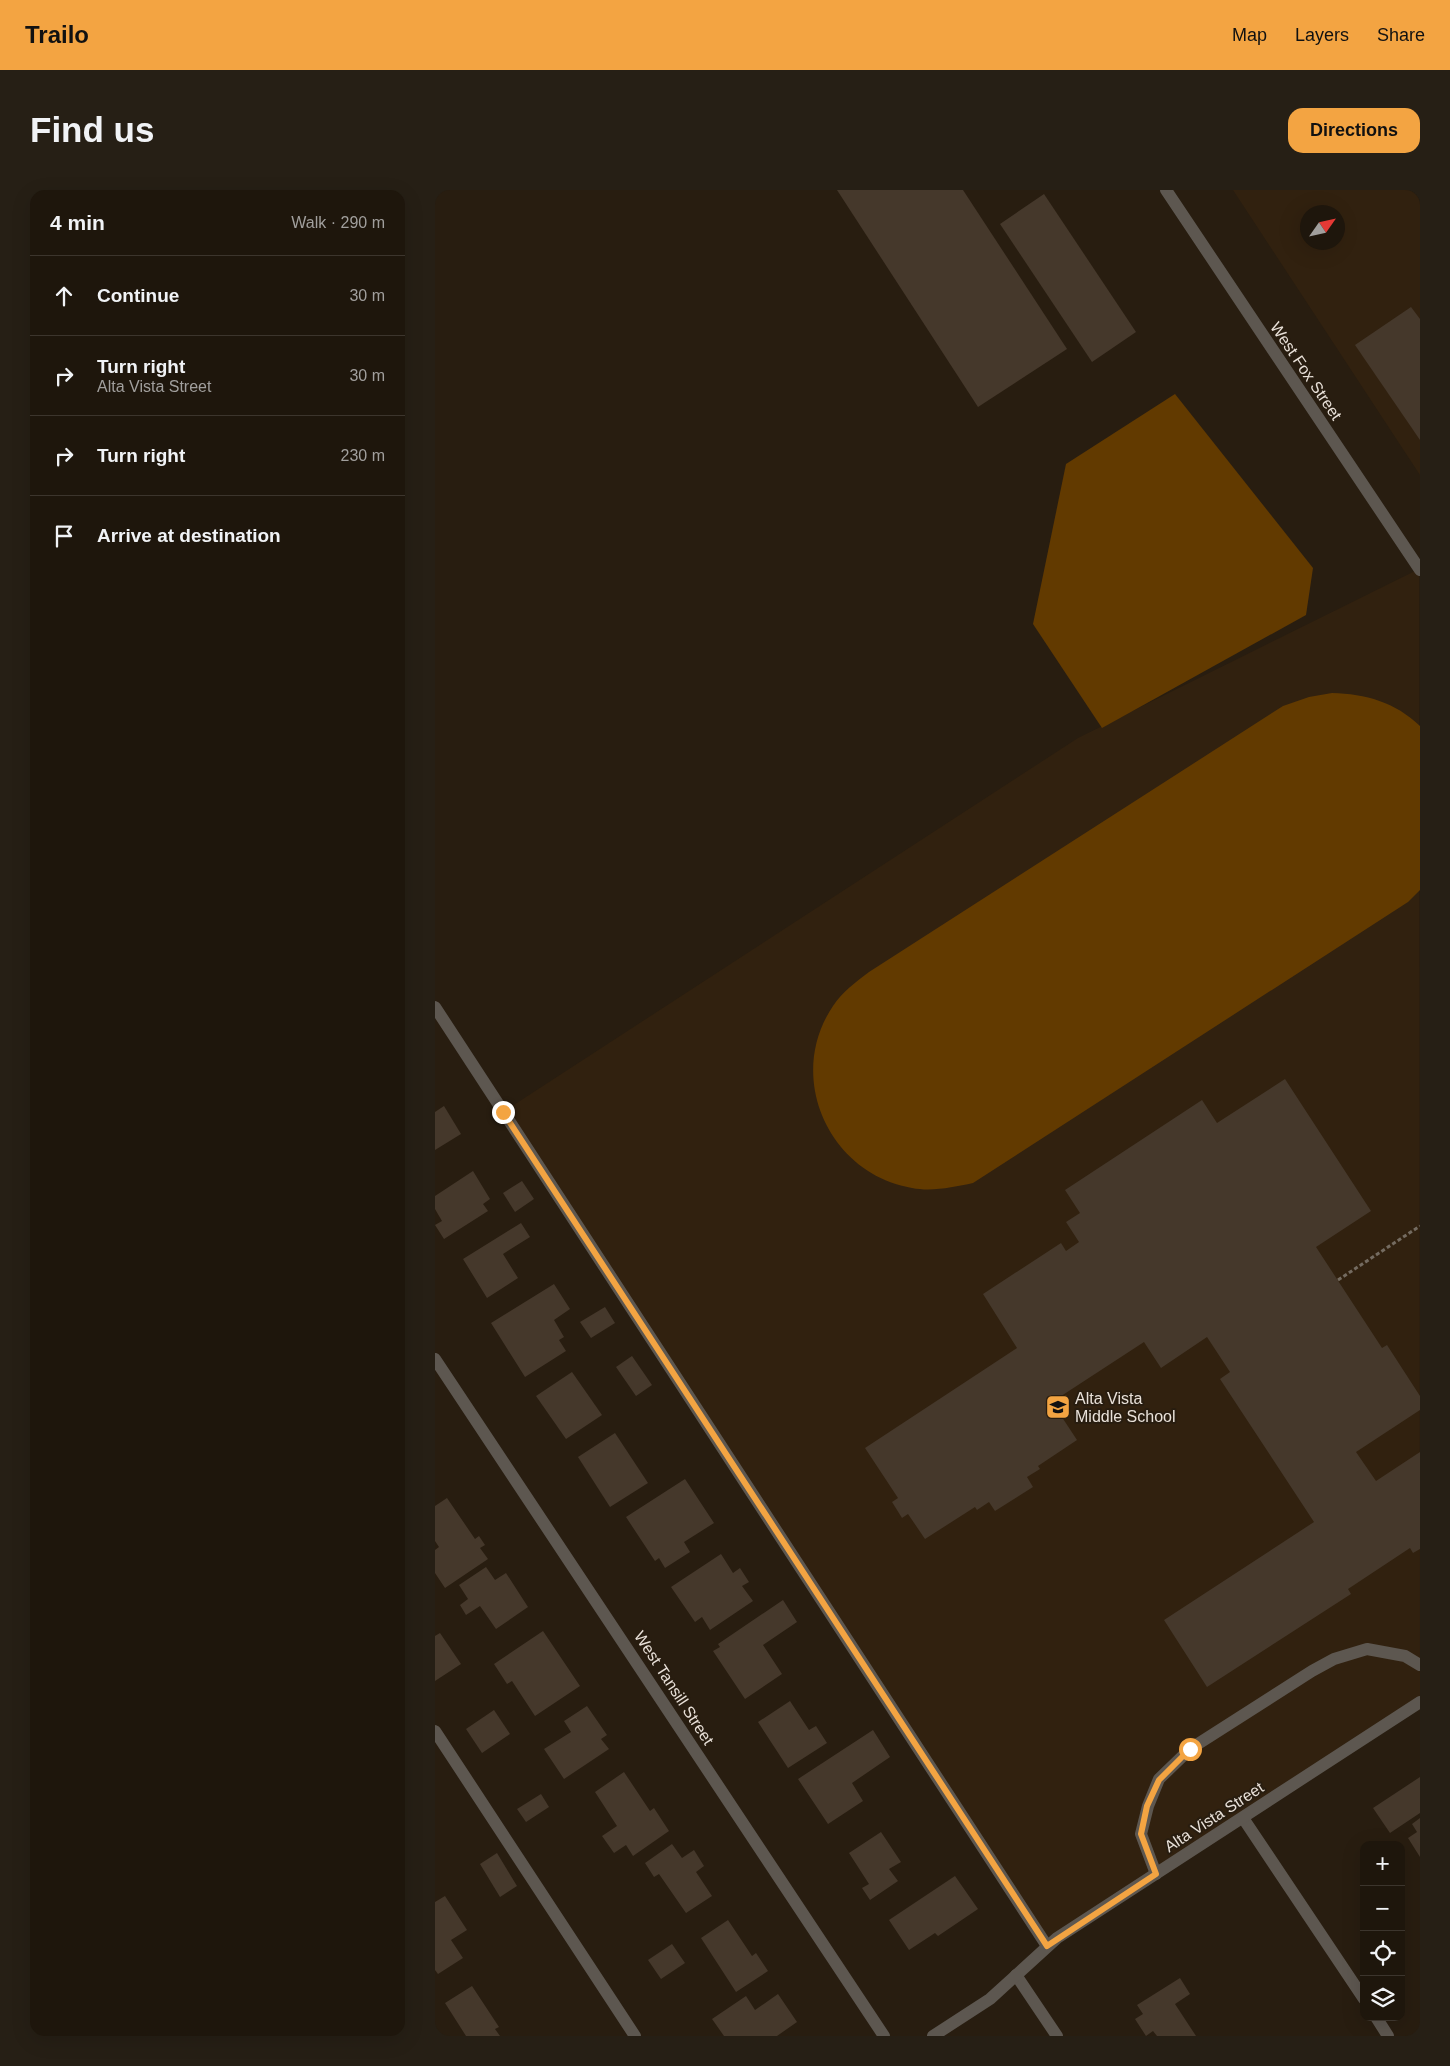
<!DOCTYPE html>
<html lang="en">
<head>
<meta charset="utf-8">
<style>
  :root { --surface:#1e160c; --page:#261f15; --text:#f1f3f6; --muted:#a19f9d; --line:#3c352d; --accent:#f3a442 }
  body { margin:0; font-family:Arial,sans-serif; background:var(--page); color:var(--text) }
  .controls { position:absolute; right:15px; bottom:15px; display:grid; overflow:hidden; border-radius:10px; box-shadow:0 5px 20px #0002 }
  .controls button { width:45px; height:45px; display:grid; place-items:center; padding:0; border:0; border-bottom:1px solid var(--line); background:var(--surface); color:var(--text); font:25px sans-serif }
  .compass { position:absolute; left:865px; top:15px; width:45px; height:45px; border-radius:50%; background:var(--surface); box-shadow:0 5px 20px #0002; rotate:56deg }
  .stop { position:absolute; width:15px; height:15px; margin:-11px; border:4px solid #f3a442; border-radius:50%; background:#fff }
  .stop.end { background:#f3a442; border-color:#fff; box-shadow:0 1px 5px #0008 }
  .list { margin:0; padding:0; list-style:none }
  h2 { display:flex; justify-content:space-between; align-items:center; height:65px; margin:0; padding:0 20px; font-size:21px }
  h2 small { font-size:16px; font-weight:400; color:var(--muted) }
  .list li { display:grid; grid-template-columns:32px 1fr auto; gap:15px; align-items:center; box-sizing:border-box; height:80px; padding:0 20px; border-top:1px solid var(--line) }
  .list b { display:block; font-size:19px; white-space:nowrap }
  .list p { margin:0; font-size:16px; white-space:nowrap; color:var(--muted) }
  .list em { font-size:16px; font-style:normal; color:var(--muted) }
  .icon { flex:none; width:28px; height:28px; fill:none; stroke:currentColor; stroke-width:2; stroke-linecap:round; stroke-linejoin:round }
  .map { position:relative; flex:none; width:985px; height:1846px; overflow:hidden; border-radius:15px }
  header { display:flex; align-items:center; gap:30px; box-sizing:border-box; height:70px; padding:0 25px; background:var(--accent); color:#111 }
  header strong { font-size:24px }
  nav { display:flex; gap:28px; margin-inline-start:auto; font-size:18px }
  .intro { display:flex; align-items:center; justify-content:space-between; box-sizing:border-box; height:120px; padding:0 30px }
  h1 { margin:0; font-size:35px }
  .button { padding:12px 22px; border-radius:15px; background:var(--accent); color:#111; font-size:18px; font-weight:700 }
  main { display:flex; gap:30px; padding:0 30px }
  aside { flex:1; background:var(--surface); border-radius:15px; box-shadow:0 5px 20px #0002 }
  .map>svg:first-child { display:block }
  .built { fill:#31210f; fill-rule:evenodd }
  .green { fill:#623a00 }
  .building { fill:#45382b }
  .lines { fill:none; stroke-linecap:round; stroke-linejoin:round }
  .path { stroke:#746b60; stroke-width:3; stroke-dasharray:4 2.5; stroke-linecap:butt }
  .minor { stroke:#5d5750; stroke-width:12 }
  .route { stroke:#f3a442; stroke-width:6 }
  .labels { text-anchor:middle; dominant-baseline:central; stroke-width:4; stroke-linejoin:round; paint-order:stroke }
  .street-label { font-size:16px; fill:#e9e1d9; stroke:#281d10 }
  .poi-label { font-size:16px; fill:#e9e1d9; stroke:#281d10; text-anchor:start }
</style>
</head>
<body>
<header>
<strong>Trailo</strong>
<nav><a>Map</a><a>Layers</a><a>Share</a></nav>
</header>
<div class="intro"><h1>Find us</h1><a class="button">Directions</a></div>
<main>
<aside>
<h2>4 min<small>Walk · 290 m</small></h2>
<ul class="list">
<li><svg class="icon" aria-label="ahead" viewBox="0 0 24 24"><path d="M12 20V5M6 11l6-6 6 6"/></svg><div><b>Continue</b></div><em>30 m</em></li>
<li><svg class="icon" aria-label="right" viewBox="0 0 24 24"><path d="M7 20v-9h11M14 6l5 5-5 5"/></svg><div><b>Turn right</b><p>Alta Vista Street</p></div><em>30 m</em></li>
<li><svg class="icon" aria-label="right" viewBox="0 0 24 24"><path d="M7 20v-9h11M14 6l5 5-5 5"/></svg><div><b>Turn right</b></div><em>230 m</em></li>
<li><svg class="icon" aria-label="arrive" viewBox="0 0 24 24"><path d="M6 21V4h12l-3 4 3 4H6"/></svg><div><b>Arrive at destination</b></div></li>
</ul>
</aside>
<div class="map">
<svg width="985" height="1846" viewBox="0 0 985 1846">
  <rect width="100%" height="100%" fill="#281d10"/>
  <g class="built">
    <path d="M798,0H985V285ZM872,22H902V52H872Z"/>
    <polygon points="984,379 985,1512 612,1756 68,922 643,548"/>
  </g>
  <g class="green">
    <polygon points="740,204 878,378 871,425 667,538 598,434 631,274"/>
    <path d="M897,503C931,504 960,512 985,536V700L973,712L538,993C519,997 497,1002 477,998C394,984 350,887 398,816C407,802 421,792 434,782L848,516L874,507Z"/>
  </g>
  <g class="building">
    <polygon points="402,0 528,0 632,159 543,217"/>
    <polygon points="609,4 701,142 657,172 565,34"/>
    <polygon points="976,117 985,129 985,250 920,155"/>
    <polygon points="850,889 936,1021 881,1057 947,1158 952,1155 985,1206 985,1220 921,1262 941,1291 985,1262 985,1359 978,1363 975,1358 913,1399 916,1404 772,1497 729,1430 879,1332 785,1189 795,1182 772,1147 726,1178 709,1152 617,1212 642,1250 603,1276 605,1279 592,1287 598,1297 560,1321 554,1312 542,1320 540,1317 490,1349 473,1324 467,1328 457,1312 463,1308 430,1258 582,1158 548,1104 626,1053 631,1061 644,1052 631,1032 645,1023 630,1000 767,910 782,933"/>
    <polygon points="9,916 26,944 0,960 0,922"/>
    <polygon points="38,981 55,1009 48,1014 53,1021 9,1049 0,1035 7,1031 0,1019 0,1006"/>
    <polygon points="87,991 99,1009 80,1022 68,1003"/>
    <polygon points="86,1033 95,1047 68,1064 83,1088 52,1108 28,1069"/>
    <polygon points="119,1094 135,1119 119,1130 129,1147 124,1150 131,1161 90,1187 56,1133"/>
    <polygon points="170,1117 180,1133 156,1148 145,1132"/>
    <polygon points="197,1166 217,1195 201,1206 181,1177"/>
    <polygon points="137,1182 167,1225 131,1249 101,1206"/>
    <polygon points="180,1243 213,1293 175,1317 143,1267"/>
    <polygon points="250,1289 279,1333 249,1352 255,1362 230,1378 224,1368 220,1371 191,1327"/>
    <polygon points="12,1308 40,1349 44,1346 50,1355 45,1358 53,1369 10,1398 0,1383 0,1360 4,1357 0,1351 0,1316"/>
    <polygon points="286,1364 298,1383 305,1378 314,1392 307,1396 318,1411 275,1440 267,1427 260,1432 236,1397"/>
    <polygon points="51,1377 60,1390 71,1383 93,1417 61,1439 45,1416 31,1425 25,1415 33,1409 24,1395"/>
    <polygon points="348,1410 362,1432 328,1455 347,1484 310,1509 278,1461 285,1457 283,1454"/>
    <polygon points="108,1441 145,1496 100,1526 77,1491 72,1494 59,1474"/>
    <polygon points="5,1443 26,1474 0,1491 0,1446"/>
    <polygon points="355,1511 374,1540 381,1536 392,1553 353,1578 323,1532"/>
    <polygon points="152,1516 172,1545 166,1549 174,1559 129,1589 109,1559 136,1542 129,1531"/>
    <polygon points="59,1520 75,1544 47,1563 31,1539"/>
    <polygon points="438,1540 455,1567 417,1593 428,1611 393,1634 363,1589"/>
    <polygon points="189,1582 215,1621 219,1618 234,1641 198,1666 191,1655 179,1663 167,1646 182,1636 160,1602"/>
    <polygon points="985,1587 985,1623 955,1643 938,1618"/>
    <polygon points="106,1604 114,1617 91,1632 82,1619"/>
    <polygon points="985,1628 985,1667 973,1648 982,1642 977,1634"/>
    <polygon points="446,1642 466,1672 454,1679 463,1691 435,1710 427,1698 434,1694 414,1663"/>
    <polygon points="237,1654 247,1668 259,1660 269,1676 261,1682 277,1706 251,1723 224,1684 219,1687 210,1673"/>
    <polygon points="62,1663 82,1696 65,1707 45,1674"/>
    <polygon points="520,1686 543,1719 503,1746 500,1743 474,1760 454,1730"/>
    <polygon points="10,1706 32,1740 16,1750 28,1768 3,1784 0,1780 0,1712"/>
    <polygon points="293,1730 317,1766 321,1763 333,1781 301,1802 266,1748"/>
    <polygon points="237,1754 250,1773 226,1789 213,1770"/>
    <polygon points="745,1788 755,1804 740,1814 761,1846 722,1846 718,1841 711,1846 700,1829 708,1824 702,1815"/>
    <polygon points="37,1796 64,1837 60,1839 65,1846 31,1846 10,1813"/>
    <polygon points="343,1804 362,1832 342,1846 289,1846 277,1829 311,1806 320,1820"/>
  </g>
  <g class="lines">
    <polyline class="path" points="903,1090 985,1036"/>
    <g class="minor">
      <polyline points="731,0 985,380"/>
      <polyline points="0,817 612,1756"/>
      <polyline points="0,1169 449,1846"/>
      <polyline points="0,1541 200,1846"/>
      <polyline points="808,1628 929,1809"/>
      <polyline points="721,1684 706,1644 713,1616 724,1589 755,1559 877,1481 899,1469 932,1459 970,1466 985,1475"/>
      <polyline points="581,1785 622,1846"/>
      <polyline points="941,1827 953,1846"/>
      <polyline points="498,1846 555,1809 622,1748 985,1512"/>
    </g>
  </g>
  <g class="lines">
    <polyline class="route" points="68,922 612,1756 721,1684 706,1644 712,1616 724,1590 755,1559"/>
  </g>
  <defs>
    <symbol id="school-square" viewBox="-11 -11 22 22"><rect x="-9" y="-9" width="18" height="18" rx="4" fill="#f3a442" stroke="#281d10"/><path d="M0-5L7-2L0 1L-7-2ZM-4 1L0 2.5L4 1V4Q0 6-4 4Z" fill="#111"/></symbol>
  </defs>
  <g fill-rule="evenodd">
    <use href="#school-square" x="609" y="1203" width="28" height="28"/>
  </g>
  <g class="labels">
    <g class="street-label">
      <text transform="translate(871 181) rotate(56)">West Fox Street</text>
      <text transform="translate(239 1498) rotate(57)">West Tansill Street</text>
      <text transform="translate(779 1627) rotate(-33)">Alta Vista Street</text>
    </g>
    <g class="poi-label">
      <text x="640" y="1208">Alta Vista<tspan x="640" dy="18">Middle School</tspan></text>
    </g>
  </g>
</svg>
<div class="controls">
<button>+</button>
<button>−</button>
<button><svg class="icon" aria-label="locate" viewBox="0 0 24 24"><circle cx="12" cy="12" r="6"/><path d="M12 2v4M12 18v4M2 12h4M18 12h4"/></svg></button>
<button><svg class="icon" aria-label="layers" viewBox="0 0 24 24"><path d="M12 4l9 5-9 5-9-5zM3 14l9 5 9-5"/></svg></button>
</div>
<svg class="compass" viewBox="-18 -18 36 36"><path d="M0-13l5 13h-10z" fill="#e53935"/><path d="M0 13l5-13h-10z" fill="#a19f9d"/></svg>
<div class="stop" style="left:755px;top:1559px"></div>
<div class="stop end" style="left:68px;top:922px"></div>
</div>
</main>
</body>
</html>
